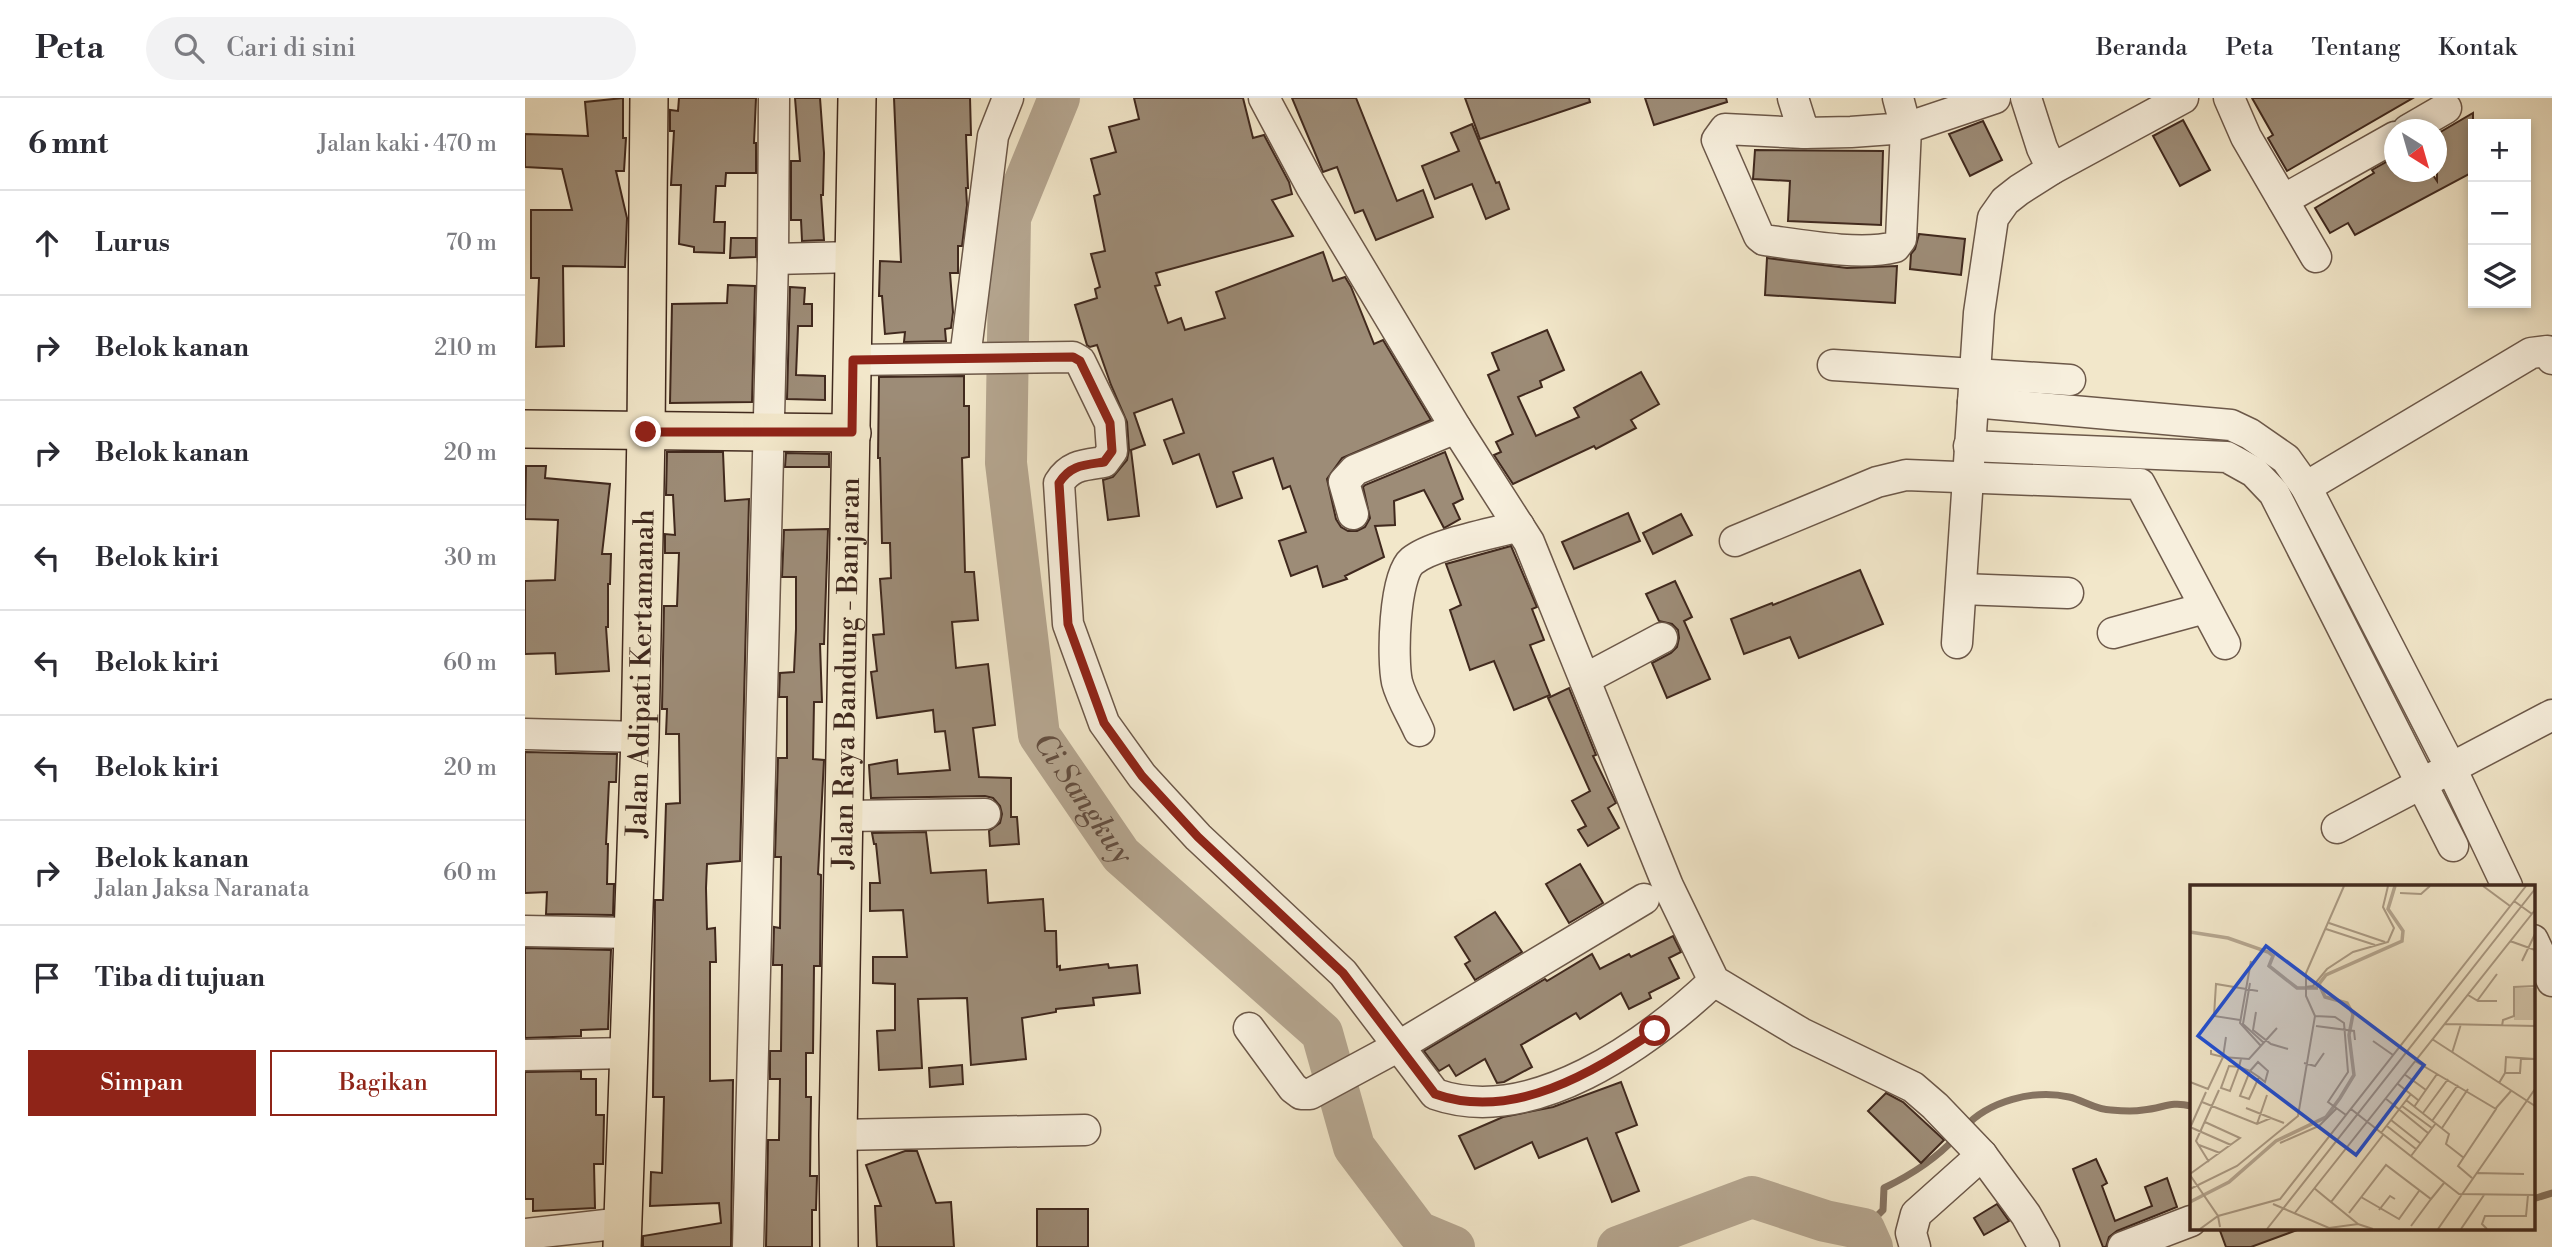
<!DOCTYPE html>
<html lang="id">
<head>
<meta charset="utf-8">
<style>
  :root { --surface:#fff; --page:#f2f2f3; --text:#2b2b33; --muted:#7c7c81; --line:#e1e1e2; --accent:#8f2418 }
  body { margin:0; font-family:"Libre Bodoni",serif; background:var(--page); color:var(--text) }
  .controls { position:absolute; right:21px; top:21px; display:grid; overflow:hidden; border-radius:0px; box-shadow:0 4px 10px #0003 }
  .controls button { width:63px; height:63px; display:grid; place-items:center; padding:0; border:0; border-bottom:2px solid var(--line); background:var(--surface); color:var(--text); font:35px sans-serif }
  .compass { position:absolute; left:1859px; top:21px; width:63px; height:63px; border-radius:50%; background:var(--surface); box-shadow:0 4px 10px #0003; rotate:143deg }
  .stop { position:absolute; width:21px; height:21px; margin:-16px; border:5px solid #8f2418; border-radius:50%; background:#fff }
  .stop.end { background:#8f2418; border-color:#fff; box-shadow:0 2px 7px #0008 }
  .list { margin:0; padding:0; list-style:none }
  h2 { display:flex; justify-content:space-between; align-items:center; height:91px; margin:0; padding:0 28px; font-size:30px }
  h2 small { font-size:23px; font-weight:400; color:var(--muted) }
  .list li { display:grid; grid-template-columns:46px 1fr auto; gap:21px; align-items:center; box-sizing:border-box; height:105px; padding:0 28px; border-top:2px solid var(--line) }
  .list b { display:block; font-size:26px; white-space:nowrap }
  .list p { margin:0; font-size:23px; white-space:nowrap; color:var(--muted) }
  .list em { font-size:23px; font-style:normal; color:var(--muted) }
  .actions { display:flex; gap:14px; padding:21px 28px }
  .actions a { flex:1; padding:16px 0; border:2px solid var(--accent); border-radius:0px; text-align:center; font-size:24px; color:var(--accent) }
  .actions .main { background:var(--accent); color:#fff }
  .icon { flex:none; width:38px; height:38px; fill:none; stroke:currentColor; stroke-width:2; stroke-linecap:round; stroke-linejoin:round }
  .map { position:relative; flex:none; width:2027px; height:1149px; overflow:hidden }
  header { display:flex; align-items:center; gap:42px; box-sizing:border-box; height:98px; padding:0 35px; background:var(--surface); border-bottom:2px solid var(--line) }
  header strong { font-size:33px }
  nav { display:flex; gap:38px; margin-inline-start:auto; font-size:24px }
  .search { width:490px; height:63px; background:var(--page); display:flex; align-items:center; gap:18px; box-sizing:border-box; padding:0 24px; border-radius:38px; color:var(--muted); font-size:26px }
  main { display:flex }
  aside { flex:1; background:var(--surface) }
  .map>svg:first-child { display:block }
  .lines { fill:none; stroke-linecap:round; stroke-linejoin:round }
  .stream { stroke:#867462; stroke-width:7 }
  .river { stroke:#b5a690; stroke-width:42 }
  .building { fill:#9d8c77; stroke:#40291e; stroke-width:2 }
  .minor-casing { stroke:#6c5849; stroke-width:33 }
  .major-casing { stroke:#40291e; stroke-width:40 }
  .minor { stroke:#f7efdd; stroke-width:30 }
  .major { stroke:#f2e7ca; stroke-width:37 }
  .route { stroke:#8f2418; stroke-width:9 }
  .labels { text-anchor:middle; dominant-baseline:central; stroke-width:7; stroke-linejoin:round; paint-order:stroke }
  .street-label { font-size:28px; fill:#40291e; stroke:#f7efdd }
  .water-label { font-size:30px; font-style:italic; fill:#634e40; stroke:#f7efdd }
  .inset-river { fill:none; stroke:#b5a690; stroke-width:3.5 }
  .inset-road { fill:none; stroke:#ab9b85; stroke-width:2 }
  .view { fill:#1d4ed8; fill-opacity:0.15; stroke:#1d4ed8; stroke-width:3.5 }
  .inset-edge { fill:none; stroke:#40291e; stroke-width:3.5 }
</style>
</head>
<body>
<header>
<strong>Peta</strong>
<div class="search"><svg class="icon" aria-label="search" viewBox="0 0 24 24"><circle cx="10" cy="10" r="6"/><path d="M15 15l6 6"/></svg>Cari di sini</div>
<nav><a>Beranda</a><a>Peta</a><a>Tentang</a><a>Kontak</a></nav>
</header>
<main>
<aside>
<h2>6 mnt<small>Jalan kaki · 470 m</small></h2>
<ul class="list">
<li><svg class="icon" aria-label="ahead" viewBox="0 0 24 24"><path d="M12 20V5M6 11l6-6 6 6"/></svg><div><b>Lurus</b></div><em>70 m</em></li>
<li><svg class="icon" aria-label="right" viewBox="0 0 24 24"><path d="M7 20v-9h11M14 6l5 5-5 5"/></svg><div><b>Belok kanan</b></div><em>210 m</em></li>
<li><svg class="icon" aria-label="right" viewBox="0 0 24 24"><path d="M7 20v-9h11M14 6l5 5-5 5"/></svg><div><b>Belok kanan</b></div><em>20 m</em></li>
<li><svg class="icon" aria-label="left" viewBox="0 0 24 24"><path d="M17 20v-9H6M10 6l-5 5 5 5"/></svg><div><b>Belok kiri</b></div><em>30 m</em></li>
<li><svg class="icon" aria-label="left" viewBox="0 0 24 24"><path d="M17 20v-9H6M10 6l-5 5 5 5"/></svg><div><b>Belok kiri</b></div><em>60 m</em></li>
<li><svg class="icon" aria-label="left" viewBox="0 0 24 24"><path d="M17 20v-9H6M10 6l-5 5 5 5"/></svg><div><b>Belok kiri</b></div><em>20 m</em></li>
<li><svg class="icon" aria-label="right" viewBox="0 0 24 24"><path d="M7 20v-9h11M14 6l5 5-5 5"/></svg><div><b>Belok kanan</b><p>Jalan Jaksa Naranata</p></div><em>60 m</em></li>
<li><svg class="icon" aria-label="arrive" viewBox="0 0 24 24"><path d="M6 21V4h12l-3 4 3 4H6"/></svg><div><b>Tiba di tujuan</b></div></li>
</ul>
<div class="actions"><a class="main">Simpan</a><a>Bagikan</a></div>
</aside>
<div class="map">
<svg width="2027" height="1149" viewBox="0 0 2027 1149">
  <rect width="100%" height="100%" fill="#f2e7ca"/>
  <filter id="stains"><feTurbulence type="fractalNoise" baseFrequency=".00286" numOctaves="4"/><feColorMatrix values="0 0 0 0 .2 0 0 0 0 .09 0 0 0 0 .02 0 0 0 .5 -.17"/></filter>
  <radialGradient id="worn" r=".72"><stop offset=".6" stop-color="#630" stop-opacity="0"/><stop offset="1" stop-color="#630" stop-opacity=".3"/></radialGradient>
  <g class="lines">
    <g class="stream">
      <path d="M1439,1030C1463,1003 1509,991 1544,999C1558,1002 1571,1012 1586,1012C1596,1013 1608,1014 1618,1012C1639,1010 1645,1003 1666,1008"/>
      <polyline points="2008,1101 2027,1095"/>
      <path d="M1339,1131L1358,1112L1359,1090C1386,1077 1410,1062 1431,1039"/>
    </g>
    <g class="river">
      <path id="s1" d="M534,0L485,120L481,365L514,637L596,757L797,935L829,1049L893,1134L929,1149"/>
      <polyline points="1093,1149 1227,1099 1300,1123 1339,1131 1347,1149"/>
    </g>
  </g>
  <g class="building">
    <polygon points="98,0 98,40 101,40 99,73 91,73 102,120 100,169 38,168 39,248 11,249 14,180 6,180 6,112 47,112 37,71 0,69 0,36 63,38 60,4"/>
    <polygon points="154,0 231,0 229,45 231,45 231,75 201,75 200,88 191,88 189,124 200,124 199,155 169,154 169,149 154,146 156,87 146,87 149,33 145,33 145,12 153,13"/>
    <polygon points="270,0 295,0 299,55 298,97 296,97 299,142 277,143 276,122 266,122 266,63 275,63"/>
    <polygon points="369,0 445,0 446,37 441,37 443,90 441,90 442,107 437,148 433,148 433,175 425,175 428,214 426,230 420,231 421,243 379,244 380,234 360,236 357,198 354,198 355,163 376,164"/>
    <polygon points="609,0 718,0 728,40 739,37 764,84 767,96 747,102 768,138 631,175 635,187 630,188 643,225 656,220 660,232 700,220 691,194 798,154 808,183 820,179 826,189 849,246 858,242 906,322 817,360 802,381 811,421 816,429 823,433 832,433 840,429 845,420 838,389 840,387 920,354 938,401 928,406 935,421 919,430 899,392 869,403 870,427 850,428 859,459 820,478 822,481 798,489 792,468 766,478 754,443 781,434 765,388 758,391 748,360 708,374 717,400 692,409 674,356 648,366 639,342 659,335 647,301 609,315 620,347 606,352 614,418 583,422 578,382 588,379 602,362 604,352 602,324 586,287 572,247 565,249 562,247 550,207 572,200 570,191 575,189 566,156 580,153 569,98 575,96 566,61 591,54 584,29 614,21"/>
    <polygon points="767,0 831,0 872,103 898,92 908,119 851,142 838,112 830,115 812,69 798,74"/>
    <polygon points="940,0 1064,0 1065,4 955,41"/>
    <polygon points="1120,0 1201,0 1202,4 1129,27"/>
    <polygon points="1727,0 1888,0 1762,73 1743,40 1748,37"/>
    <polygon points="1948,15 1948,74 1830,137 1823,125 1805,135 1790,110 1849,75 1847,72 1870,59 1870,74 1906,74 1912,83 1912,36"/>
    <polygon points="1658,22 1685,72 1655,88 1628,38"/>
    <polygon points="1458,23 1477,62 1445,78 1424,36"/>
    <polygon points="947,26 971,85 974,84 984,111 961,121 947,86 910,101 897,68 934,53 926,35"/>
    <polygon points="1230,52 1358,53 1356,127 1263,123 1265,83 1228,81"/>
    <polygon points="1394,136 1440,141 1436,177 1385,171 1386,156 1390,151"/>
    <polygon points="206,140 231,140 231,159 205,160"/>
    <polygon points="1242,160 1322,170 1372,168 1370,205 1240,197"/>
    <polygon points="203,187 230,188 227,304 145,305 147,206 202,205"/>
    <polygon points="265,189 280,190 279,206 287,206 287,228 273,228 271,277 300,278 300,302 262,301"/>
    <polygon points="1022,232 1039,272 1015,283 1017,289 993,299 1011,338 1054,319 1049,310 1116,274 1134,306 1106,322 1111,330 1071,351 1069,348 988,386 969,357 976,354 971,344 988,336 963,277 974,272 967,255"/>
    <polygon points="439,278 439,308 444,308 444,359 437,360 440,474 449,474 453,522 427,524 431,570 463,566 470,627 448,630 454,679 486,680 486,719 492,719 494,746 465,748 464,733 475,725 477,716 475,708 468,700 460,698 346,700 344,667 372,662 373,676 425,672 420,633 410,634 408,612 352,620 346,574 352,573 348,537 359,536 355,481 366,480 365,445 357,445 355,360 353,360 354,279"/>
    <polygon points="142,354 198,354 200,403 224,401 215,763 182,766 181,790 182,831 190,830 191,864 185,864 185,983 208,982 206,1149 118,1149 118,1138 196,1125 194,1105 125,1108 126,1074 137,1075 139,999 128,999 130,802 138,802 141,706 155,705 154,636 141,636 142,611 137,611 139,508 152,508 154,455 140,455 140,436 150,437 148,397 141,397"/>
    <polygon points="261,355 304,356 304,369 260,369"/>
    <polygon points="1,368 21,368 20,380 85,386 77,456 86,456 85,486 83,486 83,529 81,529 84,573 31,576 30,555 0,556 0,483 30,482 33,422 0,421"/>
    <polygon points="1103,415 1115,443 1049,471 1037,444"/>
    <polygon points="1156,416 1167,437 1128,456 1118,435"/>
    <polygon points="303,431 299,546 295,546 297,604 289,604 288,661 299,662 293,776 296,777 295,868 289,868 288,955 281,955 281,999 286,999 285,1078 292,1078 291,1112 287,1112 287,1149 241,1149 243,1042 254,1042 255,981 245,981 245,953 256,953 257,867 248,867 249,829 255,830 256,759 250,759 253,660 262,660 262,599 254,599 255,575 269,574 271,531 271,479 257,479 259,432"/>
    <polygon points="986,448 1012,509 1007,511 1019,542 1005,547 1025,597 989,612 969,563 945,572 925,512 936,507 921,466"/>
    <polygon points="1335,472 1358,526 1274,560 1265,539 1219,556 1206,521 1247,505 1248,507"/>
    <polygon points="1150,483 1167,519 1159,523 1185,581 1142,600 1127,565 1146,555 1152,549 1154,540 1153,532 1147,526 1134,523 1121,496"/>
    <polygon points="1044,590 1071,657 1068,658 1091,705 1083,710 1094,730 1063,748 1053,732 1061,728 1047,703 1065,693 1023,600"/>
    <polygon points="0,654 92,656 91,684 84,684 81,746 83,746 82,786 89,786 88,817 21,816 22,794 0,795"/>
    <polygon points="401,734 406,775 461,772 463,805 518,801 520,833 531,833 532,869 535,868 535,872 583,866 584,870 612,867 615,895 568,900 569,907 531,911 531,914 497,920 501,961 446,967 442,900 393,901 397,970 354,972 352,933 370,932 370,886 348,885 348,859 382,859 378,812 345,813 345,785 355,785 351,746 349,746 347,735"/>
    <polygon points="1055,766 1078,805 1044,825 1021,786"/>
    <polygon points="970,814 997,854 950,882 940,866 945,863 930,839"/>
    <polygon points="1148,838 1156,854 1144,860 1154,880 1124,895 1126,900 1104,911 1096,895 1055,921 1051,915 996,947 1007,969 979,984 972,985 960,961 931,978 924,967 914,973 899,953 1020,881 1022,883 1067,856 1075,871 1104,856 1106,859"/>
    <polygon points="0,850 86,852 83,931 56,932 56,938 0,940"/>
    <polygon points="437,967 438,986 405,989 404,970"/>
    <polygon points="56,973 56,981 71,981 71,1017 79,1017 78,1066 69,1066 70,1110 8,1113 8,1101 0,1101 0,974"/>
    <polygon points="1096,984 1112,1027 1091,1035 1114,1093 1087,1104 1062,1040 1014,1060 1007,1044 950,1071 934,1038 978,1019 1028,1009"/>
    <polygon points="1361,995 1378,1004 1419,1042 1396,1065 1343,1013"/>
    <polygon points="380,1053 392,1053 411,1105 426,1104 429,1149 352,1149 350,1108 356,1108 341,1067"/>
    <polygon points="1571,1061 1582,1085 1577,1088 1590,1123 1627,1108 1620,1089 1642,1080 1652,1109 1592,1133 1584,1139 1581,1149 1578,1149 1548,1071"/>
    <polygon points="1472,1106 1484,1123 1459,1137 1449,1120"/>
    <rect x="512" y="1111" width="51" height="38"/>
    <polygon points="1694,1130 1772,1130 1772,1132 1726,1149 1701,1149"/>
  </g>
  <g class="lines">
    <defs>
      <g id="minor">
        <polyline points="739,0 786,88 931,330 1004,444 1143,788 1189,883 1276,935 1388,989 1410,1008 1457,1057 1501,1117 1519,1149"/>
        <polyline points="1268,0 1279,35 1326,34 1381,30 1373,0"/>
        <polyline points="1501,0 1517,50 1527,71"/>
        <polyline points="1704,0 1721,39 1791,159"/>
        <polyline points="1883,32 1921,10"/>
        <path d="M1279,35L1200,31L1192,42L1234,138L1239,142C1276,147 1335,158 1370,149L1376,141L1381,30L1470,0"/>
        <polyline points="1758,102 1870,39"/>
        <polyline points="248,161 330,159"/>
        <polyline points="440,260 468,38 483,0"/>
        <path d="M328,262L548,259L555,263L585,325L587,353L579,364C559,367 545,367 534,385L543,526L579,625L617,678L673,739L818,875L910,996C1007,1030 1122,946 1189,883"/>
        <polyline points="1308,267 1545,282"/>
        <polyline points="1448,304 1706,327 1725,336 1761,361 1781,389 1926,670 1982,788"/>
        <polyline points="1444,348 1702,359 1729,374 1749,395 1928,748"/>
        <polyline points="1781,389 2006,255 2022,253 2027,261"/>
        <polyline points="828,416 819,384 830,372 931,330"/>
        <polyline points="1210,443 1352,384 1381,377 1615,386 1700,546"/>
        <polyline points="1436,491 1543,495"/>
        <polyline points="1588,535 1680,510"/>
        <polyline points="1432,545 1454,215 1468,120 1480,103 1494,92 1527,71 1658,0"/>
        <polyline points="1060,581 1137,540"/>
        <path d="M894,633C887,617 876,600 872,584C867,561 869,478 887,463C908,446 966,436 994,428"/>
        <polyline points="0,636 115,639"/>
        <polyline points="319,718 460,716"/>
        <polyline points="1812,730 2027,617"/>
        <polyline points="0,833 108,835"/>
        <polyline points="2008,842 2027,883"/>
        <polyline points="724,930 768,990 776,996 785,996 874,948 1119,801"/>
        <polyline points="0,957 105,955"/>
        <polyline points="313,1037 560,1032"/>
        <polyline points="0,1136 98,1125"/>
        <polyline points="223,1149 248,161 249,0"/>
        <polyline points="1390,1149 1386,1135 1391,1116 1457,1057"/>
        <polyline points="1598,1149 1666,1123"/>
      </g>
      <g id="major">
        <polyline points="0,331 327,335"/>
        <path id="s2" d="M97,1149L115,639L121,334L124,0"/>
        <path id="s3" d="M314,1149L313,1037L332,0"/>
      </g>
    </defs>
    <use href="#minor" class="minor-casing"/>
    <use href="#major" class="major-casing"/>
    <use href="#minor" class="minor"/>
    <use href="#major" class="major"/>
  </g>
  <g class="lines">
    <path class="route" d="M121,334H327L328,262L548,259L555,263L585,325L587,353L579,364C559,367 545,367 534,385L543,526L579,625L617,678L673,739L818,875L910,996C988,1024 1068,974 1130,933"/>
  </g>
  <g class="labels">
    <g class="street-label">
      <text stroke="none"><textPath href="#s3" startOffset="574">Jalan Raya Bandung - Banjaran</textPath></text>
      <text stroke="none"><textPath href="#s2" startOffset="574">Jalan Adipati Kertamanah</textPath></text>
    </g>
    <g class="water-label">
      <text stroke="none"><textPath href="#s1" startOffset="726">Ci Sangkuy</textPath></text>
    </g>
  </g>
  <g transform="translate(1665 787)">
    <rect width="345" height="345" fill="#f2e7ca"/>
    <path d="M324,103H344L343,135H324Z" fill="#d4c7ad"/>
    <path class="inset-river" d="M0,47L38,53L78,67L83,71L79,81L107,103H128M0,317L39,297L86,256L136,232L150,213L164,190L159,150L163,129L157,118L135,112L129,99L136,90L212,56L213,46L198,24L205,1"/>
    <path class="inset-road" d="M293,1L320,21M210,8L231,9L240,1M324,16L342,29M139,38L195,57M136,44L185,60M320,56L345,65M61,76L50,138L71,161M332,76L345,49M60,98L53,139L74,158M115,102L123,101L137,84L163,67L198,57L204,43L193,22L198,1M278,110L288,116H307M287,116L307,89M66,127L63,145L81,159L98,164M125,131L145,132L154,138L158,187L138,217L156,230M50,135L24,131L26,99L68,106M255,139L345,141M126,141L164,146L165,155M312,141L313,135L324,131V102L345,101M242,154L345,221M183,156L203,170M21,165V169L33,172L36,152M262,168L271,139M51,174L49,182L40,206L31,203L39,181L49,182L60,186L68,177L78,186L75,197L69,192M225,176L306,224L268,281L282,293M114,178L125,181L134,168M60,186L69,192L59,214L50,211ZM315,188L316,172L345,174M214,189L236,205M0,197L18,204L33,172L59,174L87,143M309,198L315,188H330L331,173M208,199L228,215M195,213L238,248M216,215L259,249L256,259L274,273M12,217L67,239L81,233L94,238M212,221L242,243M224,222L247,189M56,223L81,233M306,223L321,206M161,224L269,309L345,310M233,228L258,194M201,235L230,258M242,236L268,200M67,239L77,210M197,241L226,264M0,242L41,260M0,243L16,207M252,243L278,204M191,248L221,209M90,258L129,241L147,223M9,260L30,268M221,271L246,238M19,277L6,256L29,205M286,288L334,289M0,289L50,253L15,237M0,290L28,331L30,342M124,303L141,317L193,250M0,304L47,281L108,231L125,131L116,111V88L154,1M171,312L209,334L229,306M141,317L168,339M83,319L139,343L168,339L183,344M189,325L200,311L205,314M159,328L196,280L241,314L254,298M104,329L345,25M221,341L241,314M10,344L28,331L90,314L336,1M77,344L345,4M248,344L345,204M271,344L294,310M297,344L292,339L295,331H336L338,310"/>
    <path class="view" d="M76,61L234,180L166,270L8,151Z"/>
    <rect width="345" height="345" class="inset-edge"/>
  </g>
  <rect width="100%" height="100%" filter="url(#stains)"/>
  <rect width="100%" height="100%" fill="url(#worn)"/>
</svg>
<div class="controls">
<button>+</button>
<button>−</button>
<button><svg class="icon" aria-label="layers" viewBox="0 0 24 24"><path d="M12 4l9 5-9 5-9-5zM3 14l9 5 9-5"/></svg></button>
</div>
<svg class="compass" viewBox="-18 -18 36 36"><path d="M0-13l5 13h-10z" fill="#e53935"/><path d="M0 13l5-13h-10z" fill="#7c7c81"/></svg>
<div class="stop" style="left:1130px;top:933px"></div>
<div class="stop end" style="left:121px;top:334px"></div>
</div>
</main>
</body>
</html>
